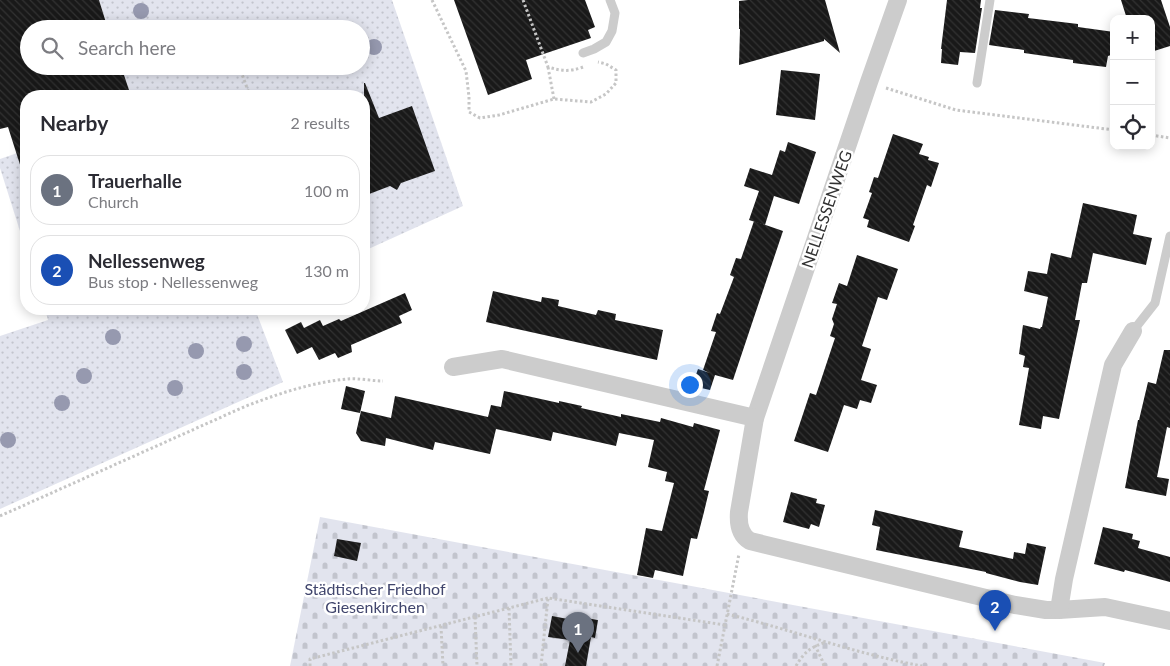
<!DOCTYPE html>
<html lang="en">
<head>
<meta charset="utf-8">
<style>
  :root { --surface:#fff; --page:#f2f2f3; --text:#2b2b33; --muted:#7c7c81; --line:#e1e1e2; --accent:#347c4d }
  body { margin:0; font-family:Lato,sans-serif; background:var(--page); color:var(--text) }
  .controls { position:absolute; right:15px; top:15px; display:grid; overflow:hidden; border-radius:10px; box-shadow:0 2px 12px #0003 }
  .controls button { width:45px; height:45px; display:grid; place-items:center; padding:0; border:0; border-bottom:1px solid var(--line); background:var(--surface); color:var(--text); font:25px sans-serif }
  .you { position:absolute; left:689px; top:384px; width:18px; height:18px; margin:-12px; border:4px solid #fff; border-radius:50%; background:#1a73e8; box-shadow:0 0 0 8px #1a73e833 }
  .badge { display:grid; place-items:center; width:32px; height:32px; border-radius:50%; background:var(--accent); color:#fff; font-size:16px; font-weight:700 }
  .pin { position:absolute; translate:-50% -41px; filter:drop-shadow(0 1px 2px #0008) }
  .pin::after { content:''; position:absolute; top:26px; width:18px; height:15px; background:inherit; clip-path:polygon(0 0,100% 0,50% 100%) }
  .list { margin:0; padding:0; list-style:none }
  h2 { display:flex; justify-content:space-between; align-items:center; height:65px; margin:0; padding:0 20px; font-size:21px }
  h2 small { font-size:16px; font-weight:400; color:var(--muted) }
  .list li { display:grid; grid-template-columns:32px 1fr auto; gap:15px; align-items:center; box-sizing:border-box; height:70px; margin:0 10px 10px; padding:0 10px; border:1px solid var(--line); border-radius:20px }
  .list b { display:block; font-size:19px; white-space:nowrap }
  .list p { margin:0; font-size:16px; white-space:nowrap; color:var(--muted) }
  .list em { font-size:16px; font-style:normal; color:var(--muted) }
  .icon { flex:none; width:28px; height:28px; fill:none; stroke:currentColor; stroke-width:2; stroke-linecap:round; stroke-linejoin:round }
  .map { position:relative; flex:none; width:1170px; height:666px; overflow:hidden }
  .search { position:absolute; background:var(--surface); box-shadow:0 2px 12px #0003; left:20px; top:20px; width:350px; height:55px; display:flex; align-items:center; gap:12px; box-sizing:border-box; padding:0 18px; border-radius:28px; color:var(--muted); font-size:19px }
  .panel { position:absolute; background:var(--surface); box-shadow:0 2px 12px #0003; left:20px; top:90px; width:350px; height:225px; border-radius:20px }
  .map>svg:first-child { display:block }
  .grass { fill:url(#grass-dots) }
  .cemetery { fill:url(#cemetery-stones) }
  .building { fill:url(#building-back-hatch) }
  .lines { fill:none; stroke-linecap:round; stroke-linejoin:round }
  .path { stroke:#c6c6c6; stroke-width:3; stroke-dasharray:2.5 2.5; stroke-linecap:butt }
  .lane { stroke:#ccc; stroke-width:9 }
  .street { stroke:#ccc; stroke-width:18 }
  .tree { fill:#9699af }
  .labels { text-anchor:middle; dominant-baseline:central; stroke-width:5; stroke-linejoin:round; paint-order:stroke }
  .street-label { font-size:16px; fill:#323232; stroke:#fff }
  .park-label { font-size:16px; fill:#41466d; stroke:#fff }
</style>
</head>
<body>
<div class="map">
<svg width="1170" height="666" viewBox="0 0 1170 666">
  <defs>
    <pattern id="grass-dots" width="8" height="8" patternUnits="userSpaceOnUse" patternTransform="scale(1.25)"><rect width="8" height="8" fill="#e2e4ee"/><path d="M2 2h.1M6 6h.1" fill="none" stroke="#c2c4cd" stroke-width="1.8" stroke-linecap="round"/></pattern>
    <pattern id="cemetery-stones" width="16" height="16" patternUnits="userSpaceOnUse" patternTransform="scale(1.25)"><rect width="16" height="16" fill="#e2e4ee"/><path d="M2 7V4a2 2 0 0 1 4 0v3zM10 15v-3a2 2 0 0 1 4 0v3z" fill="#c2c4cd"/></pattern>
    <pattern id="building-back-hatch" width="6" height="6" patternUnits="userSpaceOnUse" patternTransform="scale(1.25)"><rect width="6" height="6" fill="#191919"/><path d="M-1 5l2 2M0 0l6 6M5-1l2 2" fill="none" stroke="#323232"/></pattern>
  </defs>
  <rect width="100%" height="100%" fill="#fff"/>
  <g class="grass">
    <polygon points="99,0 392,0 463,206 364,251 364,96 131,96 121,66 361,66 361,29 108,29"/>
    <polygon points="26,150 26,250 0,168 0,159"/>
    <polygon points="45,309 255,309 283,382 0,509 0,336 48,320"/>
  </g>
  <polygon class="cemetery" points="320,517 1105,663 1104,666 290,666"/>
  <g class="building">
    <polygon points="0,0 99,0 108,29 29,29 29,66 121,66 131,96 26,96 26,173 23,174 8,127 0,129"/>
    <polygon points="454,0 585,0 595,27 588,30 591,38 526,60 532,79 488,95"/>
    <polygon points="748,0 825,0 840,53 824,39 824,41 739,65 740,29 739,29 739,1"/>
    <polygon points="947,0 981,0 980,8 982,8 975,53 960,52 958,65 941,63 942,49 941,49"/>
    <polygon points="1121,0 1161,0 1170,27 1170,46 1151,52 1151,19 1127,19"/>
    <polygon points="995,10 1029,14 1028,18 1078,24 1078,27 1114,32 1114,54 1108,56 1106,67 1073,63 1073,60 1024,53 1024,50 989,45"/>
    <polygon points="781,70 820,74 815,120 776,115"/>
    <polygon points="364,83 365,83 379,118 412,106 435,171 401,183 397,190 390,186 364,196"/>
    <polygon points="893,134 923,144 919,154 929,157 928,160 939,163 931,187 927,185 913,225 915,226 909,242 867,227 869,220 863,218 872,193 869,192 874,177 878,178"/>
    <polygon points="788,142 816,152 799,204 774,196 765,225 749,220 759,191 744,186 750,168 772,175 780,150 785,152"/>
    <polygon points="1083,203 1137,215 1133,234 1152,238 1146,265 1093,253 1087,283 1082,283 1075,320 1080,320 1059,419 1043,416 1041,429 1019,425 1029,368 1023,367 1025,356 1019,354 1023,325 1040,329 1041,327 1042,327 1048,297 1024,291 1028,271 1047,274 1051,253 1071,258"/>
    <polygon points="754,221 783,231 733,380 715,375 710,390 692,386 698,369 710,373 703,370 716,332 711,331 717,313 720,314 734,277 730,275 736,258 741,259"/>
    <polygon points="857,255 898,269 887,300 878,297 862,346 871,349 861,380 877,385 871,403 860,400 857,409 844,405 828,452 794,441 810,393 816,395 835,338 830,336 834,324 832,319 837,304 832,303 839,283 847,286"/>
    <polygon points="493,291 541,302 542,297 559,300 558,306 596,315 598,310 616,314 615,320 663,330 657,360 486,322"/>
    <polygon points="405,293 412,310 399,316 402,323 351,345 352,352 338,358 335,353 319,360 312,347 297,354 285,330 301,322 304,328 320,320 323,326 339,319 341,321"/>
    <polygon points="1164,350 1170,350 1170,428 1167,427 1157,477 1169,479 1166,496 1125,488 1138,420 1139,420 1148,382 1156,384"/>
    <polygon points="346,386 365,391 360,413 341,409"/>
    <polygon points="504,391 559,403 559,401 582,406 581,408 621,417 621,414 660,422 661,418 693,427 694,423 720,430 704,490 709,491 704,512 697,539 691,538 683,576 655,570 653,578 637,575 646,528 662,531 674,483 665,481 667,472 648,467 654,440 619,433 616,446 553,432 551,441 496,429 490,454 435,442 433,450 386,438 385,446 361,441 356,433 361,411 391,418 395,396 488,417 491,405 501,407"/>
    <polygon points="791,492 817,499 816,503 825,505 819,527 811,524 809,529 783,522"/>
    <polygon points="875,510 963,531 959,547 1013,559 1014,552 1025,554 1027,543 1046,547 1038,585 1020,582 986,573 986,572 876,550 880,527 872,525"/>
    <polygon points="1103,527 1133,534 1132,539 1140,541 1138,548 1170,557 1170,582 1125,570 1124,572 1094,564"/>
    <polygon points="337,539 361,543 357,561 334,556"/>
    <polygon points="552,616 573,620 574,616 598,620 595,638 591,637 586,666 565,666 570,640 548,637"/>
  </g>
  <g class="lines">
    <g class="path">
      <polyline points="432,0 466,71 469,97 469,112 480,118 499,115 554,99 591,102 606,94 616,83 616,70 606,64 598,62"/>
      <path d="M523,0L548,67C561,71 570,72 583,67"/>
      <polyline points="239,66 250,96"/>
      <polyline points="548,67 554,99"/>
      <polyline points="886,88 956,110 1114,130"/>
      <polyline points="1151,135 1170,138"/>
      <path d="M0,516L246,406C278,394 312,382 348,379C359,378 372,381 383,381"/>
      <polyline points="509,608 511,666"/>
      <path d="M727,614C793,630 856,654 922,666"/>
      <polyline points="475,617 477,666"/>
      <polyline points="441,626 443,666"/>
      <polyline points="815,645 822,660 824,666"/>
      <polyline points="310,666 310,659 548,598"/>
      <polyline points="541,666 548,598 725,625"/>
      <polyline points="717,666 739,554"/>
      <path d="M796,666C804,652 811,647 826,642"/>
    </g>
    <g class="lane">
      <polyline points="583,53 594,49 606,42 612,31 615,13 610,0"/>
      <polyline points="977,83 990,0"/>
      <polyline points="1133,331 1155,303 1170,236"/>
    </g>
    <g class="street">
      <path d="M898,0L869,82L755,418L739,512C738,524 740,535 750,541L1015,605L1046,610H1059L1105,607L1170,621"/>
      <polyline points="453,367 502,359 755,418"/>
      <polyline points="1059,610 1064,579 1113,365 1133,331"/>
    </g>
  </g>
  <g class="tree">
    <circle cx="141" cy="11" r="8"/>
    <circle cx="374" cy="47" r="8"/>
    <circle cx="113" cy="337" r="8"/>
    <circle cx="244" cy="344" r="8"/>
    <circle cx="196" cy="351" r="8"/>
    <circle cx="244" cy="372" r="8"/>
    <circle cx="84" cy="376" r="8"/>
    <circle cx="175" cy="388" r="8"/>
    <circle cx="62" cy="403" r="8"/>
    <circle cx="8" cy="440" r="8"/>
  </g>
  <g class="labels">
    <g class="street-label">
      <text transform="translate(826 209) rotate(-71)">NELLESSENWEG</text>
    </g>
    <g class="park-label">
      <text x="375" y="588">Städtischer Friedhof<tspan x="375" dy="18">Giesenkirchen</tspan></text>
    </g>
  </g>
</svg>
<div class="controls">
<button>+</button>
<button>−</button>
<button><svg class="icon" aria-label="locate" viewBox="0 0 24 24"><circle cx="12" cy="12" r="6"/><path d="M12 2v4M12 18v4M2 12h4M18 12h4"/></svg></button>
</div>
<div class="you"></div>
<div class="pin badge" style="left:578px;top:653px;background:#6b7280">1</div>
<div class="pin badge" style="left:995px;top:631px;background:#1a4fb4">2</div>
<div class="search"><svg class="icon" aria-label="search" viewBox="0 0 24 24"><circle cx="10" cy="10" r="6"/><path d="M15 15l6 6"/></svg>Search here</div>
<section class="panel">
<h2>Nearby<small>2 results</small></h2>
<ul class="list">
<li><span class="badge" style="background:#6b7280">1</span><div><b>Trauerhalle</b><p>Church</p></div><em>100 m</em></li>
<li><span class="badge" style="background:#1a4fb4">2</span><div><b>Nellessenweg</b><p>Bus stop · Nellessenweg</p></div><em>130 m</em></li>
</ul>
</section>
</div>
</body>
</html>
